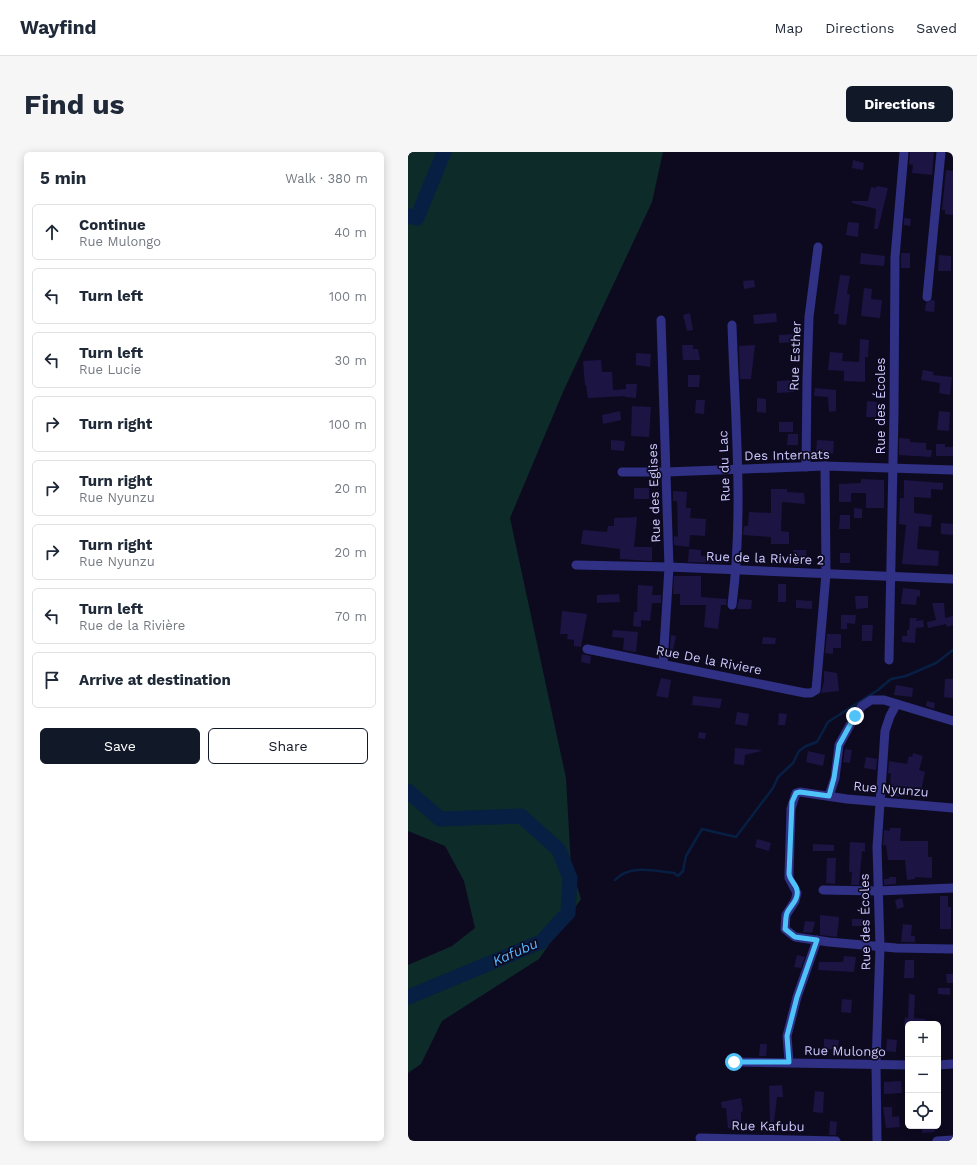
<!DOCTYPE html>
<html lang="en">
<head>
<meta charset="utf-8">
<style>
  :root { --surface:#fff; --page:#f6f6f7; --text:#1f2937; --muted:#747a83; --line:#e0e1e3; --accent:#111827 }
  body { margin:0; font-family:"Work Sans",sans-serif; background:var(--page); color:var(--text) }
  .controls { position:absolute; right:12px; bottom:12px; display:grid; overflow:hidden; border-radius:6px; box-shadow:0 2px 10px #0003 }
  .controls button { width:36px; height:36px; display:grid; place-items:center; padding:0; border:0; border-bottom:1px solid var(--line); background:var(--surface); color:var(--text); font:20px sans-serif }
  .stop { position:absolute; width:12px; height:12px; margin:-9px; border:3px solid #4fc3f7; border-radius:50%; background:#fff }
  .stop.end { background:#4fc3f7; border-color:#fff; box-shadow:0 1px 4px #0008 }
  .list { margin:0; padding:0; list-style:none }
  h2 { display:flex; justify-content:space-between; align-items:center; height:52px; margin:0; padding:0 16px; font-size:17px }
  h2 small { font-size:13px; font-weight:400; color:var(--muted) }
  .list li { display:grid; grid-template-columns:26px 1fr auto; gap:12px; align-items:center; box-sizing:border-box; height:56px; margin:0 8px 8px; padding:0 8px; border:1px solid var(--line); border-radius:6px }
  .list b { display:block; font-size:15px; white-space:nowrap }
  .list p { margin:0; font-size:13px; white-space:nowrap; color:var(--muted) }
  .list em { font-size:13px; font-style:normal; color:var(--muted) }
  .actions { display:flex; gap:8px; padding:12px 16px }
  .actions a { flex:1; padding:9px 0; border:1px solid var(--accent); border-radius:6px; text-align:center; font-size:14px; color:var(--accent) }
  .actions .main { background:var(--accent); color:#fff }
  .icon { flex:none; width:22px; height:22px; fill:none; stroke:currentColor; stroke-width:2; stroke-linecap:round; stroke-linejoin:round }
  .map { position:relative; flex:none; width:545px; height:989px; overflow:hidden; border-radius:6px }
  header { display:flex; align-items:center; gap:24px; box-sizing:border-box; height:56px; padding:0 20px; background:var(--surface); border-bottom:1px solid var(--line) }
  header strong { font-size:19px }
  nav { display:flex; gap:22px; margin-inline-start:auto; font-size:14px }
  .intro { display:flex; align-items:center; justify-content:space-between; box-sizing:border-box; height:96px; padding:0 24px }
  h1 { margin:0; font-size:28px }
  .button { padding:10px 18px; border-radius:6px; background:var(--accent); color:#fff; font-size:14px; font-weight:700 }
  main { display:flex; gap:24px; padding:0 24px }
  aside { flex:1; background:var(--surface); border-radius:6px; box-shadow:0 2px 10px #0003 }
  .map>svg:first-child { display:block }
  .green { fill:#0d2b28 }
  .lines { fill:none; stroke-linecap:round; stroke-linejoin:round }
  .stream { stroke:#061f43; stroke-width:2.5 }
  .river { stroke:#061f43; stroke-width:15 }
  .building { fill:#1c1443 }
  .street { stroke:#303084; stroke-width:9 }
  .route { stroke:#4fc3f7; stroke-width:5 }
  .labels { text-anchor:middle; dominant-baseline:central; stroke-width:3.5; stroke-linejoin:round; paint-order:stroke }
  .street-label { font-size:13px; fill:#cdc9ff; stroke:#0d0a20 }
  .water-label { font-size:14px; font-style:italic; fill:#57b8ff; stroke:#0d0a20 }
</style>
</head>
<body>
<header>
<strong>Wayfind</strong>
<nav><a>Map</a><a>Directions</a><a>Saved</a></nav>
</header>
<div class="intro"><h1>Find us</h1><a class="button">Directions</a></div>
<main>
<aside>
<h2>5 min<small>Walk · 380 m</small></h2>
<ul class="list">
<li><svg class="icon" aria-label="ahead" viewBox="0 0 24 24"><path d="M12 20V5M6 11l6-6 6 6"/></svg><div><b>Continue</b><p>Rue Mulongo</p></div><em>40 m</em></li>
<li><svg class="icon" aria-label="left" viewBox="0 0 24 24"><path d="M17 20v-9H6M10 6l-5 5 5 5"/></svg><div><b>Turn left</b></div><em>100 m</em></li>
<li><svg class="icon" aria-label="left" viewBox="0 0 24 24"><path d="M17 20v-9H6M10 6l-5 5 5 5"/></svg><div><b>Turn left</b><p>Rue Lucie</p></div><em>30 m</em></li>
<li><svg class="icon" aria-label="right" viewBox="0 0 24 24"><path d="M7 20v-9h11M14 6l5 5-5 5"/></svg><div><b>Turn right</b></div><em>100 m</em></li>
<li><svg class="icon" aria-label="right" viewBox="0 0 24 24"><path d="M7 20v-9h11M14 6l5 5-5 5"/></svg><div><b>Turn right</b><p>Rue Nyunzu</p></div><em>20 m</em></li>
<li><svg class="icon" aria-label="right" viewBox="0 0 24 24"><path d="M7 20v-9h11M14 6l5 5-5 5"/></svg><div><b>Turn right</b><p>Rue Nyunzu</p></div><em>20 m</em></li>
<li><svg class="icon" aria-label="left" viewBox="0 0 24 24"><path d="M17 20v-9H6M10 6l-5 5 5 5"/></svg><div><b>Turn left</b><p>Rue de la Rivière</p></div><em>70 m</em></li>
<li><svg class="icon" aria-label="arrive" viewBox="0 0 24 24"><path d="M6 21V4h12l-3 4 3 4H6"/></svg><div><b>Arrive at destination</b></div></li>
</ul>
<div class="actions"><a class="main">Save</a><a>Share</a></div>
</aside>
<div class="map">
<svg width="545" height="989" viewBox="0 0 545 989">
  <rect width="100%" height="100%" fill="#0d0a20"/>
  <polygon class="green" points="0,0 255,0 244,50 155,240 102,366 158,626 163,714 173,747 131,807 34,869 13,912 0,921 0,813 44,794 67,776 56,729 37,694 0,679"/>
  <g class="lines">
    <path class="stream" d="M207,728C221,712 247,719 266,721L270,724L275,719L278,704L294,677L328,685L365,636L370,625L385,611L391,599L398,594L409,590L420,570L470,538L483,527L498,524L528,511L545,498"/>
    <g class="river">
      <polyline points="0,64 9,66 36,0"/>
      <polyline points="0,639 32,667 113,664 151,698 162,726 160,761 133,790 0,845"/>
    </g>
  </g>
  <g class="building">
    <polygon points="502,0 526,0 524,23 504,21 505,13 501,12"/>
    <polygon points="445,8 456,11 455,18 444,16"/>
    <polygon points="538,18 545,19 545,63 537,62 537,58 534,58"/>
    <polygon points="469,34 480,36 470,77 466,77 468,57 444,51 444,49 460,49 463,35 468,36"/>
    <polygon points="496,66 503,67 502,74 496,73"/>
    <polygon points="440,70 451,71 450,85 438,83"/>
    <polygon points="453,101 477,104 476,114 452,112"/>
    <rect x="493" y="101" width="9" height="15"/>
    <polygon points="531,103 543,104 543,119 530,119"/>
    <polygon points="432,123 442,124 439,142 442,143 438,173 430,172 431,162 426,162"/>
    <polygon points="346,128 347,135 336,137 335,129"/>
    <polygon points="456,136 464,137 463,147 474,148 472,166 453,164"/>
    <polygon points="524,148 527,149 526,160 517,159 518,151"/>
    <polygon points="282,161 285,178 279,179 275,163"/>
    <polygon points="368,161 369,170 346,172 345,163"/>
    <polygon points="388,182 388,190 371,191 371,183"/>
    <polygon points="452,187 461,188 460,205 457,205 457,230 436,229 436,219 420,218 422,200 435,201 434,209 451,210"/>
    <polygon points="274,193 285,193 285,197 290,197 292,208 275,208"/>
    <polygon points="347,193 343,227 332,227 331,194"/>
    <polygon points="228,201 243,202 242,215 228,213"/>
    <polygon points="193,208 194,220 204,220 205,238 218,237 218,232 229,232 228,246 217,245 217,244 180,246 178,233 177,233 175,209"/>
    <polygon points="515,218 526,220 525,223 544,225 542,243 531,241 532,231 513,228"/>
    <polygon points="280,223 292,223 291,235 280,235"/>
    <polygon points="385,228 386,240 369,241 369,229"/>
    <polygon points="407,236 428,238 428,259 421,260 420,245 406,244"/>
    <polygon points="349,246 358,247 358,261 349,260"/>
    <polygon points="288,248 297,248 296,262 287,261"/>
    <polygon points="459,249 469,250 468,265 458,265"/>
    <polygon points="224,254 243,255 241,285 223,284"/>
    <polygon points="212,259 213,268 195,272 194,263"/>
    <polygon points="531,259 542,260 541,279 529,278"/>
    <rect x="371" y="270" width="14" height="10"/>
    <polygon points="380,282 390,282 390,293 379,293"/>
    <polygon points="491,286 502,287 502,290 518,291 518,298 524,298 523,305 491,303"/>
    <polygon points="203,288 217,289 216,299 203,298"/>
    <polygon points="409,288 426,289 425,302 408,300"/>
    <polygon points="528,292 537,292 537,295 545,295 545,304 528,304"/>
    <polygon points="453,327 476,328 476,356 458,356 458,341 443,341 443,350 431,350 431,332 453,331"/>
    <polygon points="496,328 535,331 535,338 523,337 523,346 506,345 506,361 524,363 523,375 511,374 509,397 531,399 530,414 494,412 498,373 491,372 492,346 496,346"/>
    <rect x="226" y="336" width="15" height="11"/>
    <polygon points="363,337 379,337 379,340 396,341 397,352 374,350 373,379 381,380 381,392 363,392 363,385 335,383 336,374 340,374 341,360 363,361"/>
    <polygon points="265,339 279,340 278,356 283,356 282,366 298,367 297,384 282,383 281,395 266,393 266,384 270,385 269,349 265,349"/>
    <polygon points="446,356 454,357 454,366 446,366"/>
    <polygon points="432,363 442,363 442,377 431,377"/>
    <polygon points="229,365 226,395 244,395 244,409 212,407 212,397 173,392 175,378 199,380 200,374 206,374 206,366"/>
    <polygon points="533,371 545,372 545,383 533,382"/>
    <polygon points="281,397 293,398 293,404 315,405 314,411 280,410"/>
    <polygon points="385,398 398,398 399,413 386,414"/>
    <rect x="432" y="401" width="10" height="10"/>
    <polygon points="266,424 293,424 293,445 319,447 318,453 313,453 310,477 296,475 298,453 272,453 272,442 265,442"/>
    <rect x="370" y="432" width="8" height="18"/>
    <polygon points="230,433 245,434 244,443 253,443 253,451 244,451 242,469 233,468 233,475 225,474 226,460 229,460"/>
    <polygon points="495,436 512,438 512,445 509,444 508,453 493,452"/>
    <polygon points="211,442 212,450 189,451 189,443"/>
    <polygon points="447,444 460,444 460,456 448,457"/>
    <polygon points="331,447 344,448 343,457 329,457"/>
    <polygon points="388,448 404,449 404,457 388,456"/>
    <polygon points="524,451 536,451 537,466 545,464 545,473 539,475 538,472 520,476 519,470 528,468"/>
    <polygon points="154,459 179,462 173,495 166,494 166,488 159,487 160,482 152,482"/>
    <polygon points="433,463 448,463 447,472 439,471 439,477 433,477"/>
    <polygon points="502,466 509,466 508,469 515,468 516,475 508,476 507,491 494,490 494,484 499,484 499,478 501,478"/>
    <polygon points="454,473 465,473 464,489 454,489"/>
    <polygon points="205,478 230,480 228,500 215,498 216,486 204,485"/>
    <polygon points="419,482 433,482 433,496 425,496 425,502 417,501"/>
    <polygon points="263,483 268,484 263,507 261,506"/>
    <polygon points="355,485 368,486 367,492 354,492"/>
    <polygon points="174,502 183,504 182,512 173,510"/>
    <polygon points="416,519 429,521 431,539 413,541 416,529"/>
    <polygon points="253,526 263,528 260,546 248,544"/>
    <polygon points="537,527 545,527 545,546 536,545"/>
    <polygon points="488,533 505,536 504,545 486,543"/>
    <polygon points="285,544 314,547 312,556 284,553"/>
    <polygon points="519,549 527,551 526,557 518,554"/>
    <polygon points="329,560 341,562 339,574 327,572"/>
    <polygon points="371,561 379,562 377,573 370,573"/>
    <polygon points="291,580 298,581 297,587 290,586"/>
    <polygon points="327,596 353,598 353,599 337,603 336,613 326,612"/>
    <polygon points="437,597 444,598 442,611 435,610"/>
    <polygon points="400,599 417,603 415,614 398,610"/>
    <polygon points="505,601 515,604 511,618 517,620 513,639 492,634 491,645 481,644 483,622 480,621 481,609 499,612 501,604 504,605"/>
    <polygon points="458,605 469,607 468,618 456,616"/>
    <polygon points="482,676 493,676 492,689 520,689 520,705 524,705 524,726 507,725 507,727 499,728 497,708 480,708 478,693 475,693 476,678 482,679"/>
    <polygon points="349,687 363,691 361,699 347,695"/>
    <polygon points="442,690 457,691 457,700 454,699 451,733 443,733 444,720 441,720"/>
    <polygon points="405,692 426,693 426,699 405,699"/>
    <polygon points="419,706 428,706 427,732 418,731"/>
    <polygon points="481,725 488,725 488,732 476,733 476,727 481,727"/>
    <polygon points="532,744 540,744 540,755 543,755 543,777 532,777"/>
    <polygon points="494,746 496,755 489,757 487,748"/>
    <polygon points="412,763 431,765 429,785 412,783"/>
    <rect x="444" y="767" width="18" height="7"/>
    <polygon points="397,769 407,770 404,781 395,780"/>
    <polygon points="495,772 504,773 503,784 507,784 507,790 493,790"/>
    <polygon points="389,803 397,805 393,816 386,815"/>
    <polygon points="436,804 448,805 446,820 410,818 411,810 435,810"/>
    <polygon points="497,808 506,808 506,826 496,826"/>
    <polygon points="538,822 545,822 545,831 539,831"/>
    <polygon points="530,836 542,836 542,843 530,842"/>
    <polygon points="501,842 507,843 506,866 517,867 517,872 500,872 500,882 500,872 496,872 497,865 500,866"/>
    <polygon points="434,847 444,848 443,861 433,860"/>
    <polygon points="416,887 431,888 430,897 416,897"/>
    <polygon points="479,887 489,888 488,900 478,899"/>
    <polygon points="352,892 359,892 358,904 351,904"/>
    <polygon points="493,929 494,941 476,942 476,930"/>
    <polygon points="374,933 375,945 369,945 366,970 362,970 361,934"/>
    <polygon points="407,939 416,940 415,961 405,960"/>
    <polygon points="333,946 335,959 333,960 333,976 320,976 318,956 314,956 313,950"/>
    <polygon points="475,955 484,955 484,965 491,964 492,975 478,976"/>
    <polygon points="422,969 429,970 428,983 421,983"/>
    <polygon points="514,974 526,974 527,980 514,981"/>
  </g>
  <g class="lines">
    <g class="street">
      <polyline points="519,145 533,0"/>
      <polyline points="253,168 261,415 255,512"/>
      <polyline points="398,315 399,227 401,165 410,95"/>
      <polyline points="214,320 258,320 417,314 545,318"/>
      <polyline points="168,413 261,415 545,427"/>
      <path d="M324,453C336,360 327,267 324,173"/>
      <polyline points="179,497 397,541 403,541 408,538 418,422 417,314"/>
      <polyline points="481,508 486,260 487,105 496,0"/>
      <polyline points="421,644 427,626 431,593 447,564 454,554 463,548 476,548 545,569"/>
      <polyline points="545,656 439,647 392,640 388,641 383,657 381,722 381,726 389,741 387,749 378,763 377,777 387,785 421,790 488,796 545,797"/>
      <polyline points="415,738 469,739 545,736"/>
      <polyline points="326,910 500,913"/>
      <polyline points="381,910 379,884 389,845 409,788"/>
      <polyline points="530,913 545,912"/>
      <polyline points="292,986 428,989"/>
      <polyline points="469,989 468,912 472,795 469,695 477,579 482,564 488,553"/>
      <polyline points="529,989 545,988"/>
    </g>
  </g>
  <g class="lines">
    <path class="route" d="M326,910H381L379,884L389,845L409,788L387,785L377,777C378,772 377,766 379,761C382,754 391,748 389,738C388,732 382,729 381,722L384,650L388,641L392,640L421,644L426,626L431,593L447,564"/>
  </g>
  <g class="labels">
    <g class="street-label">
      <text transform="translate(387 204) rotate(-88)">Rue Esther</text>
      <text transform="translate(472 254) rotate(-90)">Rue des Écoles</text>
      <text transform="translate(379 303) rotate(-1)">Des Internats</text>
      <text transform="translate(316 314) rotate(-92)">Rue du Lac</text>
      <text transform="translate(246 341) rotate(-92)">Rue des Eglises</text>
      <text transform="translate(357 406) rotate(2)">Rue de la Rivière 2</text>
      <text transform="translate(301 508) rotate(11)">Rue De la Riviere</text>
      <text transform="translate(483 637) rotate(5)">Rue Nyunzu</text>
      <text transform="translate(457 770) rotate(-91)">Rue des Écoles</text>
      <text transform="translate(437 899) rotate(1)">Rue Mulongo</text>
      <text transform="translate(360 974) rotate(1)">Rue Kafubu</text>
    </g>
    <g class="water-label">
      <text transform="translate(107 800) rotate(-24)">Kafubu</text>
    </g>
  </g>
</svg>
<div class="controls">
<button>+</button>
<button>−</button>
<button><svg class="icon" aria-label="locate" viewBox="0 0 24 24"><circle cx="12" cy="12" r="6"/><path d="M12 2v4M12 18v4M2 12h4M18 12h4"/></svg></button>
</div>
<div class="stop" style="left:326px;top:910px"></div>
<div class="stop end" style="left:447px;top:564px"></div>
</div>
</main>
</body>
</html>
